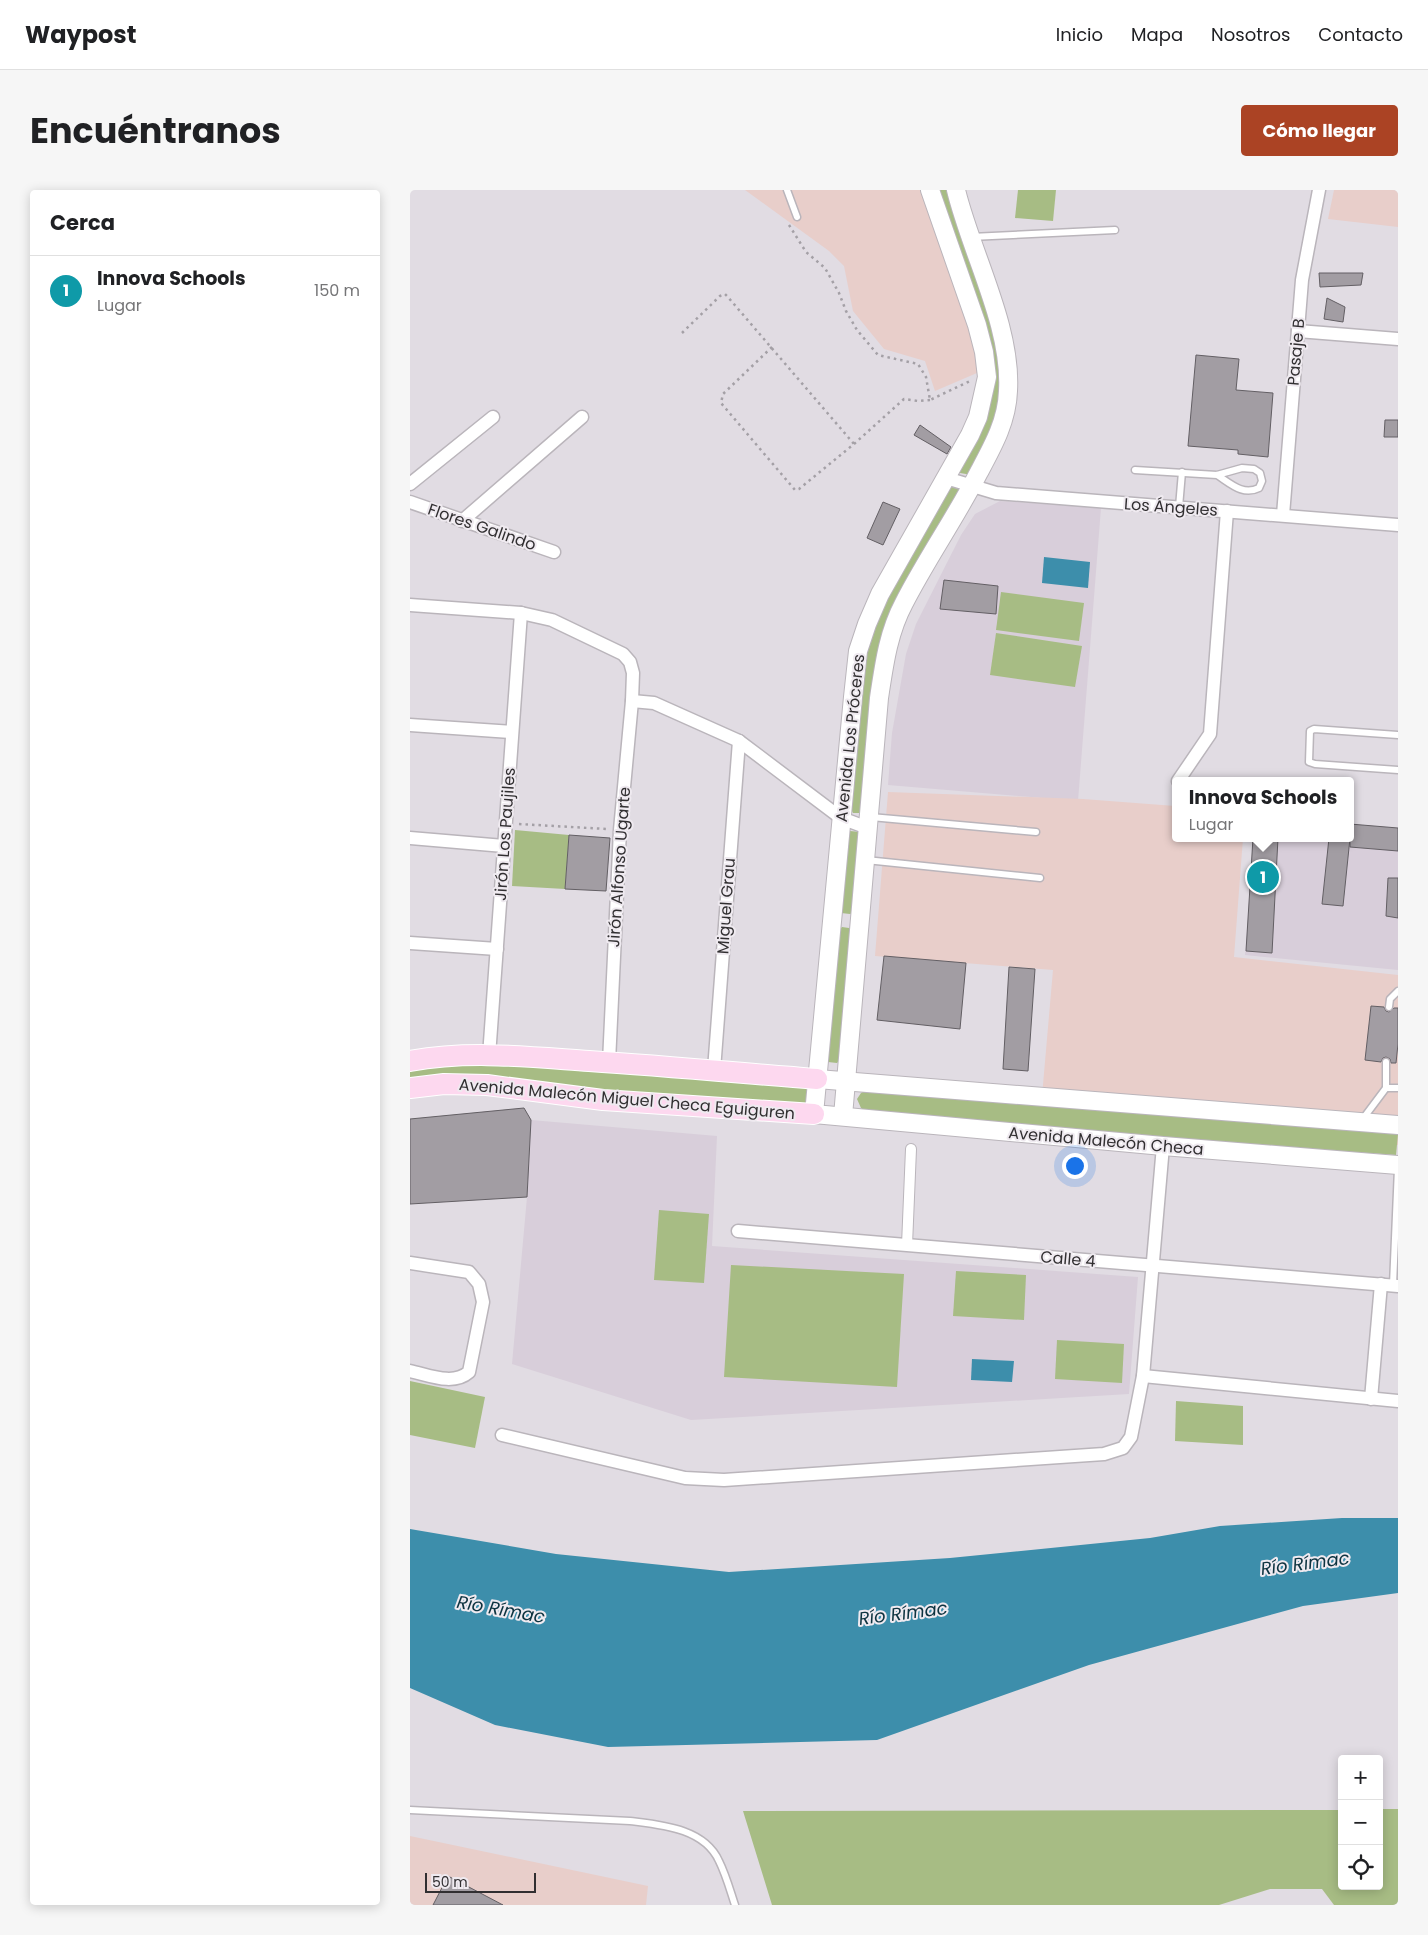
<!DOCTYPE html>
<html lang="es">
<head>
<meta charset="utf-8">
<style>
  :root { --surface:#fff; --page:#f6f6f6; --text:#202124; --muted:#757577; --line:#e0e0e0; --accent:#ab4324 }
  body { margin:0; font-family:Poppins,sans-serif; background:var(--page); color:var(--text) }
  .controls { position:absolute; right:15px; bottom:15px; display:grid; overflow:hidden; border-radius:5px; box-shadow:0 2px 12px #0003 }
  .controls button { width:45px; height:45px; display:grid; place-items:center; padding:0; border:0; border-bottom:1px solid var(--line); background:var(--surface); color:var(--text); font:25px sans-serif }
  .scale { position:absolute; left:15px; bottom:12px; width:111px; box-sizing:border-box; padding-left:5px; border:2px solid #312f31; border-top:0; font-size:14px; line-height:18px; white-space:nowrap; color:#312f31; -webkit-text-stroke:4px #efeaf0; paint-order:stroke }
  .you { position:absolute; left:664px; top:975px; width:18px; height:18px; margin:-12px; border:4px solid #fff; border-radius:50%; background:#1a73e8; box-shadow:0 0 0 8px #1a73e833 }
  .badge { display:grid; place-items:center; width:32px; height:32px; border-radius:50%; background:var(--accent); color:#fff; font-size:16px; font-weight:700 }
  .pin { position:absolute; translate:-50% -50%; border:2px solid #fff; box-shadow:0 1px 5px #0006 }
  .popup { position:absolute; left:762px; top:587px; width:182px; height:65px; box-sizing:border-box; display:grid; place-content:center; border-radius:5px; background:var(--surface); filter:drop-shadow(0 1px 4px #0005); font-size:16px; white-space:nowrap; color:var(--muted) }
  .popup b { font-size:19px; color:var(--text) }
  .popup::after { content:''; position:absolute; left:50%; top:100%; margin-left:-10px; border:10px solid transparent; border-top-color:var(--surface) }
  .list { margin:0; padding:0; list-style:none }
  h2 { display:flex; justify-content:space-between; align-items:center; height:65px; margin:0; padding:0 20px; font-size:21px }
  h2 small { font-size:16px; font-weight:400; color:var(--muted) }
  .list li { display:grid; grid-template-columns:32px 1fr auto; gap:15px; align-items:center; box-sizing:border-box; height:70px; padding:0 20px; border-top:1px solid var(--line) }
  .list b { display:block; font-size:19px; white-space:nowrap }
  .list p { margin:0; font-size:16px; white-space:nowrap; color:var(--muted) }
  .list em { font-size:16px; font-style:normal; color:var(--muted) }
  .icon { flex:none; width:28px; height:28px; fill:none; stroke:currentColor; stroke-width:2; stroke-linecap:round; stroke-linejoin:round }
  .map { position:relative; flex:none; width:988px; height:1715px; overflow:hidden; border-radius:5px }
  header { display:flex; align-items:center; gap:30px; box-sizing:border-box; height:70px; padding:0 25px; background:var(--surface); border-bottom:1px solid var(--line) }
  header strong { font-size:24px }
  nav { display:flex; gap:28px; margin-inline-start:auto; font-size:18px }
  .intro { display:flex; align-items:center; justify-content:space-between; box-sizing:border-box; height:120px; padding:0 30px }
  h1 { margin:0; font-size:35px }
  .button { padding:12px 22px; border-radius:5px; background:var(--accent); color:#fff; font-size:18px; font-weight:700 }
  main { display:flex; gap:30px; padding:0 30px }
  aside { flex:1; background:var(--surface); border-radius:5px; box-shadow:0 2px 12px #0003 }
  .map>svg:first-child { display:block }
  .built { fill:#d8ceda }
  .industrial { fill:#e8ceca }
  .green { fill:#a7bc84 }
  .water { fill:#3d8eab }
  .building { fill:#a29da3; stroke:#635f64 }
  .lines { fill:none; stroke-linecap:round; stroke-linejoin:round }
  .service-casing { stroke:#bab5bb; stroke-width:9 }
  .pedestrian-casing { stroke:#bab5bb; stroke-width:12 }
  .minor-casing { stroke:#bab5bb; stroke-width:15 }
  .secondary-casing { stroke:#bab5bb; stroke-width:20 }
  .primary-casing { stroke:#fff; stroke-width:22 }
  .path { stroke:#a4a0a6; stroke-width:2.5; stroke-dasharray:2.5 4; stroke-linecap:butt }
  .service { stroke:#fff; stroke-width:6 }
  .pedestrian { stroke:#fff; stroke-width:10 }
  .minor { stroke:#fff; stroke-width:12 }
  .secondary { stroke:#fff; stroke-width:18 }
  .primary { stroke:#fdd8ef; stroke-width:20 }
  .labels { text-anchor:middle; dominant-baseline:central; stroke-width:4; stroke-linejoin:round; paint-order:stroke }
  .street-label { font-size:16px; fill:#312f31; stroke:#efeaf0 }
  .water-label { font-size:18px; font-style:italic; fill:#0d3340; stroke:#efeaf0 }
</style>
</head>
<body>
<header>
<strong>Waypost</strong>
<nav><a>Inicio</a><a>Mapa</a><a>Nosotros</a><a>Contacto</a></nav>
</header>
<div class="intro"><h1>Encuéntranos</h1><a class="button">Cómo llegar</a></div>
<main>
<aside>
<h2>Cerca<small></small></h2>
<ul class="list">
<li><span class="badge" style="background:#0f9aa8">1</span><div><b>Innova Schools</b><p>Lugar</p></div><em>150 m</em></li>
</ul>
</aside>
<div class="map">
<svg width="988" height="1715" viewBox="0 0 988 1715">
  <rect width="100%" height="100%" fill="#e1dce3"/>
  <g class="built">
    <polygon points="590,311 691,318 668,611 478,595 482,543 496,464 506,434 551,345 565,324"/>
    <polygon points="988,638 988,780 835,765 843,648 940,648"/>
    <polygon points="121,930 307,946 302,1056 728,1087 719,1204 281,1230 102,1174 117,1007"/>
  </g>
  <g class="industrial">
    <polygon points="335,0 532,0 587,168 567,183 525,201 515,171 474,159 443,121 434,76 419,61"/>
    <polygon points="924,0 988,0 988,37 918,29"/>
    <polygon points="478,602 673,609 765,616 766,648 833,648 824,767 988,785 988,955 630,929 643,780 465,766"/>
    <polygon points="0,1646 238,1696 236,1715 0,1715"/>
  </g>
  <g class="green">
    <polygon points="526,0 541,0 589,154 589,225 562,285 550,283 550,277 580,204"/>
    <polygon points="608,0 646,0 643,31 605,28"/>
    <polygon points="539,296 544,296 549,300 550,306 490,410 454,618 450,623 443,623 441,619 451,494 461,440 472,414"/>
    <polygon points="591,402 674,413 669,451 586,440"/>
    <polygon points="586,443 672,456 665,497 580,485"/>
    <polygon points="105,640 159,645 155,699 102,696"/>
    <polygon points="440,641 450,642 445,722 440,724 431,723 437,642"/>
    <polygon points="432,737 439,738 443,742 431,869 427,873 418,872 428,741"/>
    <polygon points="65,871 394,895 400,902 397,915 0,892 0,877"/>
    <path d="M459,899L988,944L986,965C810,953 634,936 458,924L451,918L447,909L451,903Z"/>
    <polygon points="249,1020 299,1024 294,1093 244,1090"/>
    <polygon points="321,1075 494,1084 487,1197 314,1187"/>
    <polygon points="546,1081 616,1085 614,1130 543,1126"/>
    <polygon points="647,1150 714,1154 712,1193 645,1189"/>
    <polygon points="0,1191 75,1207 65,1258 0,1245"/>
    <polygon points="766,1211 833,1216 833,1255 765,1251"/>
    <polygon points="969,1619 988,1619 988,1715 924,1715 912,1699 860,1699 809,1715 362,1715 333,1621 932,1620 932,1696 969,1696"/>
  </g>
  <g class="water">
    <polygon points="634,367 680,372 678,398 632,393"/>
    <polygon points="562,1169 604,1171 602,1192 561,1190"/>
    <polygon points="932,1328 988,1328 988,1403 893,1416 679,1475 467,1550 198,1557 85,1535 0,1498 0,1339 146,1364 319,1382 540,1368 740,1348 810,1336"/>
  </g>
  <g class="building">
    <polygon points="909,83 953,83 951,95 910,97"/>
    <polygon points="917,108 935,117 933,132 914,129"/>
    <polygon points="786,165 829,169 826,200 863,203 858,267 828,264 828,260 778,256"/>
    <polygon points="975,230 988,230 988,247 974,247"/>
    <polygon points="510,235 541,257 537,264 504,245"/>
    <polygon points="473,312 490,319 473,355 457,348"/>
    <polygon points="534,390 588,396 586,424 530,419"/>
    <polygon points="940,634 988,638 988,661 940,657"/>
    <polygon points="159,645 200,648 196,701 155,699"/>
    <polygon points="843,648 868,648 862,763 836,761"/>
    <polygon points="919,648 940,648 933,716 912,714"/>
    <polygon points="978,688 988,688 988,728 976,726"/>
    <polygon points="474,766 556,773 550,839 467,830"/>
    <polygon points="599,777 625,779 618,881 593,879"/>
    <polygon points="961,816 974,817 976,821 979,822 984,818 988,818 988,854 986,873 981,873 980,869 976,867 973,868 971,872 955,870"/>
    <polygon points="114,918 121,930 117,1007 0,1014 0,929"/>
    <polygon points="38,1686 93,1715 23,1715"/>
  </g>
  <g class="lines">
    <defs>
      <g id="service">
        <polyline points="377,0 387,27"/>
        <polyline points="561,47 705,40"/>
        <path d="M725,280L807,285L832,278L844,279L850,283L852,291L849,298C833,306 821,294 807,285"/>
        <polyline points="769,317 772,282"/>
        <polyline points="988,545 904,539 900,541 899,572 905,574 988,580"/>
        <polyline points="461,627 626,642"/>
        <polyline points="456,670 630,688"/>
        <polyline points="979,817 980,809 988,801"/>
        <polyline points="976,898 988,898"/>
        <polyline points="952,930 976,898 976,872"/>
        <polyline points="983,1095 988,978"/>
        <path d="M0,1620L220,1631C251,1635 294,1638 309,1671C316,1685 320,1700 325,1715"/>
      </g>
      <polyline id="pedestrian" points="497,1055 501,959"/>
      <g id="minor">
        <polyline points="888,141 988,149"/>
        <polyline points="536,288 586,303 988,335"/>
        <polyline points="0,294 83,227"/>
        <polyline points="0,312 144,362"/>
        <polyline points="873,325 892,90 909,0"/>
        <polyline points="52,331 172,227"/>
        <polyline points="0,415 111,423 142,430 213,464 220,472 223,483 222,511 210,640 199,872"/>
        <polyline points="222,511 244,513 329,551 431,628 458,638"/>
        <polyline points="0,535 102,542"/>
        <polyline points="768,591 800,544 817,321"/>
        <polyline points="0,648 94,656"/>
        <polyline points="0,753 87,759"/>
        <polyline points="79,866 111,423"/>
        <polyline points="304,880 329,551"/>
        <polyline points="328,1041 988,1096"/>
        <path d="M0,1073L59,1082L69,1094L73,1112L59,1182C43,1196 19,1185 0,1181"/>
        <polyline points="733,1186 988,1211"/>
        <polyline points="961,1209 971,1094"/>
        <polyline points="92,1245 275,1288 314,1290 694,1264 713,1258 721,1247 733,1186 753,956"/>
      </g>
      <g id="secondary">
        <polyline points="520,0 567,135 574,162 577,187 568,227 560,245 470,404 457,434 448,461 443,507 404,924 753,956 988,975"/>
        <polyline points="407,889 988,935"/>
        <path d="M433,926L469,508C474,475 478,443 494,413C517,368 546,327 569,282C583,256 597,231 598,201C602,136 561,63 546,0"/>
      </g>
      <g id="primary">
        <path d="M0,871C59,860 120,867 179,871C255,876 331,883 407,889"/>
        <polyline points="0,898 34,894 77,895 193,910 404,924"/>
      </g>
    </defs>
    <use href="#service" class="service-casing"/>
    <use href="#pedestrian" class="pedestrian-casing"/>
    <use href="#minor" class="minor-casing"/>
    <use href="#secondary" class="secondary-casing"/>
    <use href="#primary" class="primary-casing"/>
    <g class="path">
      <polyline points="379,35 396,62 415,78 429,103 436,121 447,140 468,165 508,174 516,187 520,210 560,191"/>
      <polyline points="272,143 310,106 315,104 317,106 444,254"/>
      <polyline points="362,157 313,204 311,213 385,300 389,299 444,254 494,209 508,211 520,210"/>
      <polyline points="109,634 196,639"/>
    </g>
    <use href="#service" class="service"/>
    <use href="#pedestrian" class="pedestrian"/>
    <use href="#minor" class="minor"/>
    <use href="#secondary" class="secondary"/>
    <use href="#primary" class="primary"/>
  </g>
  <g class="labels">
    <g class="street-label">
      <text transform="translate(886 162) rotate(-85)">Pasaje B</text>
      <text transform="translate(761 317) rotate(4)">Los Ángeles</text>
      <text transform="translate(72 337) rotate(19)">Flores Galindo</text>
      <text transform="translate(440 548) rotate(-84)">Avenida Los Próceres</text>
      <text transform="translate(95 644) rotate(-86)">Jirón Los Paujiles</text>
      <text transform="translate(209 677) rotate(-86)">Jirón Alfonso Ugarte</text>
      <text transform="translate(316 716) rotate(-86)">Miguel Grau</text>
      <text transform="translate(217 909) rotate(5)">Avenida Malecón Miguel Checa Eguiguren</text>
      <text transform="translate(696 951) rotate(5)">Avenida Malecón Checa</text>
      <text transform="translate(658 1069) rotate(5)">Calle 4</text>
    </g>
    <g class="water-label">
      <text transform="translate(895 1373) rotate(-7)">Río Rímac</text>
      <text transform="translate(91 1419) rotate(10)">Río Rímac</text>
      <text transform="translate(493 1423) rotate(-7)">Río Rímac</text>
    </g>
  </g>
</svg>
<div class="controls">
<button>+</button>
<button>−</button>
<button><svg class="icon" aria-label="locate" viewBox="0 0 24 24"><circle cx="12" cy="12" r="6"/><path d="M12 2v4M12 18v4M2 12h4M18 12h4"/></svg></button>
</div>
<div class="scale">50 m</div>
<div class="you"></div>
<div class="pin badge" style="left:853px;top:687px;background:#0f9aa8">1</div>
<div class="popup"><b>Innova Schools</b>Lugar</div>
</div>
</main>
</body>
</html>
